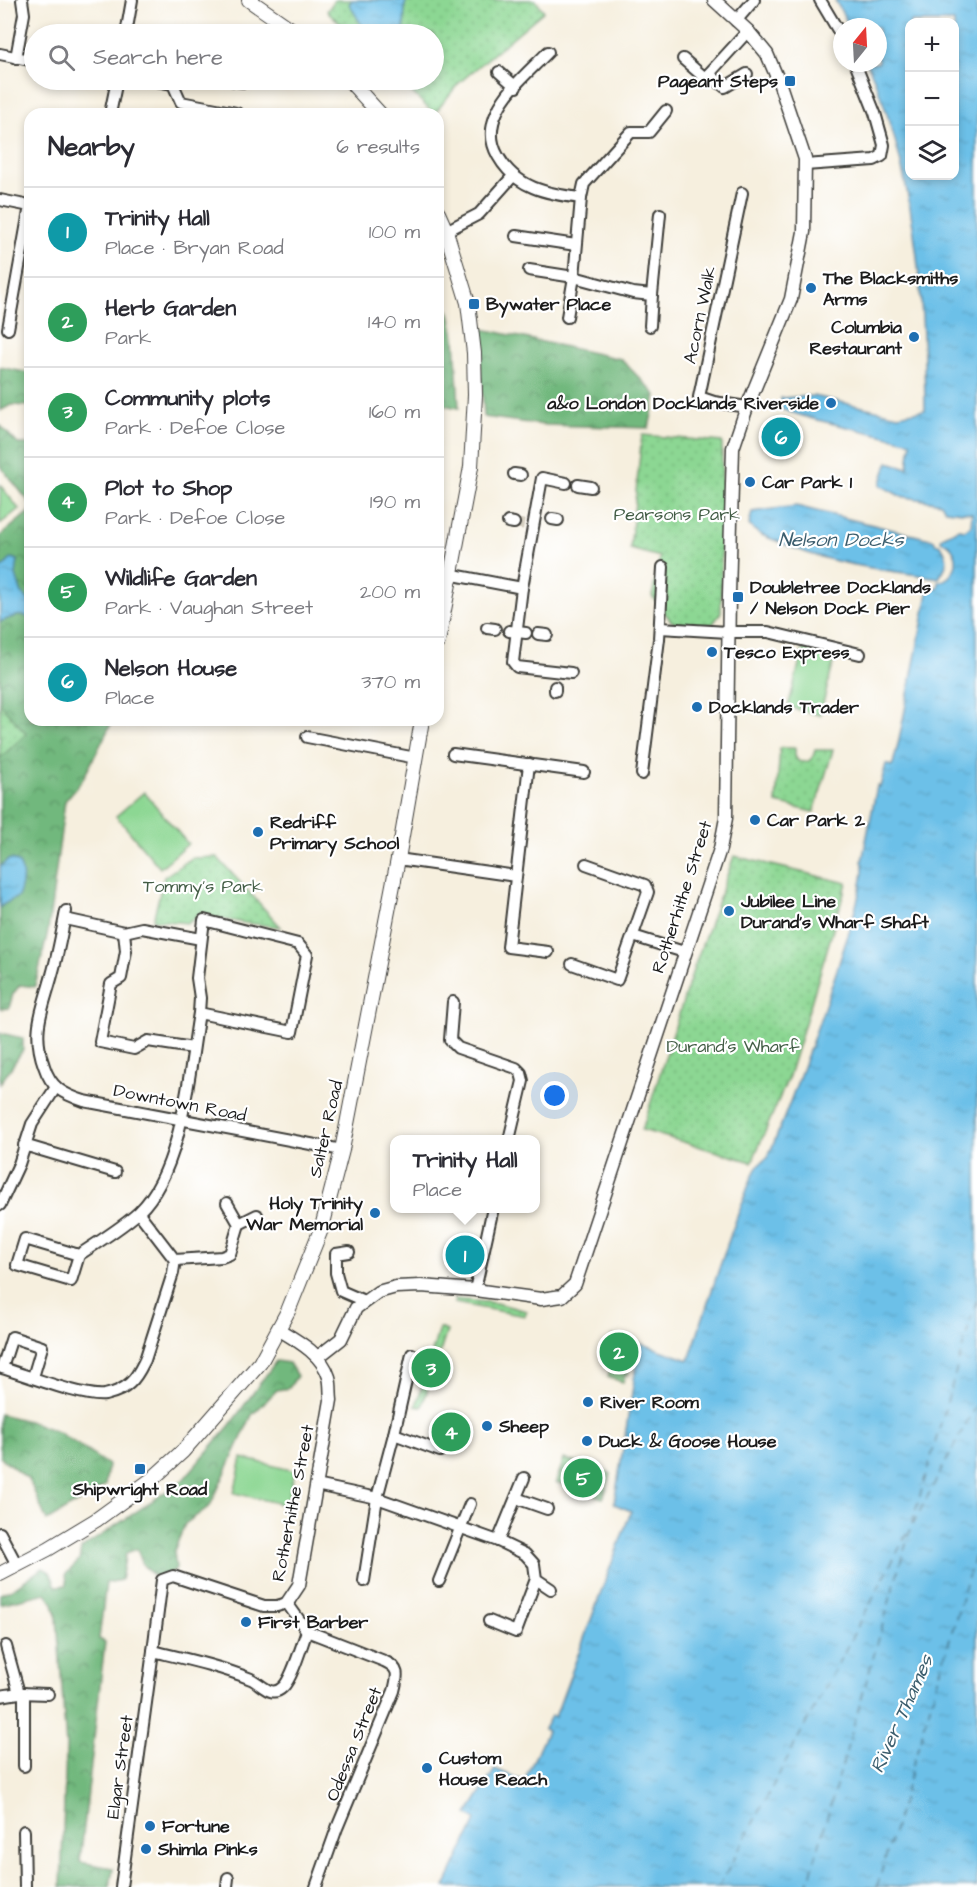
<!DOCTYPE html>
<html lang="en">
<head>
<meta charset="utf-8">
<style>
  :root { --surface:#fff; --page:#f7f7f7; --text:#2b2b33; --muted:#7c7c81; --line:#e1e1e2; --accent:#1a73e8 }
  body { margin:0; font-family:"Architects Daughter",sans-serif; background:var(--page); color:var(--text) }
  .controls { position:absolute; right:18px; top:18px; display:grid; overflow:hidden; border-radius:12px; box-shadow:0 3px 9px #0003 }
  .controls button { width:54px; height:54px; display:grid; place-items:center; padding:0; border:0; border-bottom:2px solid var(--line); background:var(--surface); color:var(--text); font:30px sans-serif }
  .compass { position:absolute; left:833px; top:18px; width:54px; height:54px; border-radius:50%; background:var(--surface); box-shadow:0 3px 9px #0003; rotate:18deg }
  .you { position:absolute; left:555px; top:1096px; width:21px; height:21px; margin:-15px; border:4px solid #fff; border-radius:50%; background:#1a73e8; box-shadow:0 0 0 9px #1a73e833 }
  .badge { display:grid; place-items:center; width:39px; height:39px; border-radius:50%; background:var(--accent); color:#fff; font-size:20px; font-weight:700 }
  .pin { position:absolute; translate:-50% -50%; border:3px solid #fff; box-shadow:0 2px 6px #0006 }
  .popup { position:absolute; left:390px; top:1135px; width:150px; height:78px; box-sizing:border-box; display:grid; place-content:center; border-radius:12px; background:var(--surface); filter:drop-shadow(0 2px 4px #0005); font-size:20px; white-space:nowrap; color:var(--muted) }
  .popup b { font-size:22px; color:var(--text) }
  .popup::after { content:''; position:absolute; left:50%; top:100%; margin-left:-12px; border:12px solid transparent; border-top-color:var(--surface) }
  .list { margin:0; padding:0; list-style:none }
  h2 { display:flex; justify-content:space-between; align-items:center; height:78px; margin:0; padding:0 24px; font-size:26px }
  h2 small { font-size:20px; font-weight:400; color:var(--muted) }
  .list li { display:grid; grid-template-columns:39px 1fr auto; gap:18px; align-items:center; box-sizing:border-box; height:90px; padding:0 24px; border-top:2px solid var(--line) }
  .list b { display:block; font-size:22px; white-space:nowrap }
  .list p { margin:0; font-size:20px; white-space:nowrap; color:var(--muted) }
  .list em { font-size:20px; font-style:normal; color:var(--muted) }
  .icon { flex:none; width:33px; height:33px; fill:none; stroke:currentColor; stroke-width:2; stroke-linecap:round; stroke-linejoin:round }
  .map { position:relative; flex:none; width:977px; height:1887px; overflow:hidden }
  .search { position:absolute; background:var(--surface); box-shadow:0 3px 9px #0003; left:24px; top:24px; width:420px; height:66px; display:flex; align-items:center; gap:15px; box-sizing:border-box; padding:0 21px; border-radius:33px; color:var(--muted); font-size:22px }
  .panel { position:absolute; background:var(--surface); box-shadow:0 3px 9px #0003; left:24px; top:108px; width:420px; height:618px; border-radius:18px }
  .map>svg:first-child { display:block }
  .forest { fill:url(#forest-crowns); stroke:#466a4c; stroke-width:1.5 }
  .park { fill:url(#park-dots); stroke:#547a58; stroke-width:1.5 }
  .pitch { fill:#8cd793; stroke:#547a58; stroke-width:1.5 }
  .water { fill:url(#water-ripples); stroke:#446e82; stroke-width:1.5; fill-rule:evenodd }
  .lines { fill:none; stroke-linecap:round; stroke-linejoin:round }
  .ferry { stroke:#3c5e6e; stroke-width:1.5; stroke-dasharray:8 6; stroke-linecap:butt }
  .minor-tunnel { stroke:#d5cfc1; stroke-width:10; stroke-dasharray:10 5; stroke-linecap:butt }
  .minor-casing { stroke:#3d3c39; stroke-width:14 }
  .tertiary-casing { stroke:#3d3c39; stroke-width:15 }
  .secondary-casing { stroke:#3d3c39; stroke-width:16 }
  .minor { stroke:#fff; stroke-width:10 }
  .tertiary { stroke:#fff; stroke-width:12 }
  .secondary { stroke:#fff; stroke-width:14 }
  .poi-dot { fill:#1f6fb2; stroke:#fff; stroke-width:2 }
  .labels { text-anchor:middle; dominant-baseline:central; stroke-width:4.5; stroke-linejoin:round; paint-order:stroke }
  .poi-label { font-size:18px; font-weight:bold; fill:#1c1c1c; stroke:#fff; text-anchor:start }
  .street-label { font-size:18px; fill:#1c1c1c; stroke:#fff }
  .park-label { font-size:18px; fill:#435d46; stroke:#fff }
  .water-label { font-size:20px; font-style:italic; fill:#3c5e6e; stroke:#fff }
</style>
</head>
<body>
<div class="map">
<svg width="977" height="1887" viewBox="0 0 977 1887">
  <defs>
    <pattern id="forest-crowns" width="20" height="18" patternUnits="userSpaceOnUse" patternTransform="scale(1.5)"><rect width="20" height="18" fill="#71b87d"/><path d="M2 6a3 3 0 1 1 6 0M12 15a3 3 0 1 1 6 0" fill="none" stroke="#5c9566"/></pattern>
    <pattern id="park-dots" width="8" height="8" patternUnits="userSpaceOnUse" patternTransform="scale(1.5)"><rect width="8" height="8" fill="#8cd793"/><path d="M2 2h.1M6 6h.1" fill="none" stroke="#78b87e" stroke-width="1.8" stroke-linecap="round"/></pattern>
    <pattern id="water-ripples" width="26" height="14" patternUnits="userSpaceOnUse" patternTransform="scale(1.5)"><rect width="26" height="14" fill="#6cc0e8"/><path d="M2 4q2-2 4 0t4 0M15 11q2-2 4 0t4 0" fill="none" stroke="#5da4c6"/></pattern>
  </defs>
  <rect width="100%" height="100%" fill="#fff"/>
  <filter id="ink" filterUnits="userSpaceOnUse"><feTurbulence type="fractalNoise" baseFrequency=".0167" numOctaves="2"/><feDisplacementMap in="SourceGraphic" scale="12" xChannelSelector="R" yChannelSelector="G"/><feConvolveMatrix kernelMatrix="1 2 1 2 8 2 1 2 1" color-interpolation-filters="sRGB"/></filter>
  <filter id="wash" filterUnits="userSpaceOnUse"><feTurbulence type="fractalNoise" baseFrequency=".008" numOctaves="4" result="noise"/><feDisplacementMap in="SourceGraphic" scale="24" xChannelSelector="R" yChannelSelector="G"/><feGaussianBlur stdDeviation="1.35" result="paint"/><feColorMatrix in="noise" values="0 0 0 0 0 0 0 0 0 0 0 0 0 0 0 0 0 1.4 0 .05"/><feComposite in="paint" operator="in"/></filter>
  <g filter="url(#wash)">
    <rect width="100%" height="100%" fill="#f6efde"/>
    <g class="forest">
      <polygon points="438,295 450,313 455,338 459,408 438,404"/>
      <polygon points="478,328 621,359 656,395 649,428 544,425 484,417"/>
      <polygon points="0,367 30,373 30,406 11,405 0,411"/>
      <polygon points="0,425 18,444 30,444 30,503 0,466"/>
      <polygon points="30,511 30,720 113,720 83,779 65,801 48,931 35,987 20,985 13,994 9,1008 0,1009 0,536"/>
      <polygon points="0,1033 23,1038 23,1050 0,1084"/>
      <polygon points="276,1361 289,1363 297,1376 289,1388 277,1390 252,1415 210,1506 185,1524 174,1551 176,1569 158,1580 143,1565 137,1549 126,1553 121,1580 106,1583 99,1639 105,1642 80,1862 113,1868 110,1887 61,1887 66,1747 57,1618 52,1601 46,1593 0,1604 0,1594 12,1589 43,1568 50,1572 56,1586 67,1585 66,1574 79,1561 81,1549 183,1480 230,1425"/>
      <polygon points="0,1414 32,1422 60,1433 108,1465 105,1486 47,1521 29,1480 0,1457"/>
    </g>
    <g class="park">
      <polygon points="335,0 535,0 544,11 459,83 434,114 399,80 434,80 434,34 352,34 327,11"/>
      <polygon points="642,435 722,442 721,612 713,624 685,626 671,621 652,596 660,557 630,549"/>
      <polygon points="0,703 26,734 0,758"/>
      <path d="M780,748H795V756L798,761C808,764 813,760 815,750H833L814,812L776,803Z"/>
      <polygon points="734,856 847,883 789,1076 752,1162 642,1130 693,970"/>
      <polygon points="217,857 281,927 244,923 200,915 188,923 153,920 164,877 192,858"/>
      <polygon points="455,1299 496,1303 527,1311 525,1316 454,1303"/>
      <polygon points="439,1328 447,1331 422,1407 416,1406"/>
      <polygon points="612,1336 632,1343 628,1375 625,1374 623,1382 608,1377 612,1363 604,1360"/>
      <polygon points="439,1421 466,1429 462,1443 435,1435"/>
      <polygon points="564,1459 611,1474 603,1498 556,1482"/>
    </g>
    <g class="pitch">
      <polygon points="0,485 19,509 0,524"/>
      <polygon points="803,649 835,657 820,715 788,707"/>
      <polygon points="144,792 188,844 160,868 116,816"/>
      <polygon points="242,1458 295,1471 286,1505 234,1493"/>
    </g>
    <g class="water">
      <polygon points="352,0 407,0 405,5 404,29 414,34 367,34 349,4"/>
      <path d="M835,0H977V1887H445L476,1820L468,1814L495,1769L524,1781L547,1731L544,1729L551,1716L555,1717L631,1511L614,1504L640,1343L689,1360C707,1307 723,1253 743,1201C746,1192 754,1169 760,1164C764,1160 767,1159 769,1154C785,1120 873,884 862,861L877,786L880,787L886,764L891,766L893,764L899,740L929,588L938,589L939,582C955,578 962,559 950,546C948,544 944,543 941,541L942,537L959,529L965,530L971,525L972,513L945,510L941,503L900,496L880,485L888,462L908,468L911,442L809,418L780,409L781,398L814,396L898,415L925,410C924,295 916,169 867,63H878V27H850ZM910,22H954V176H910Z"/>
      <path d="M796,506L934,540L935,543L941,545C950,560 948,564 939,578C885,570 828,565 777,541C767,537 756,534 749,525L752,512Z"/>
      <path d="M12,558L18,560L16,575L21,591L30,602V618C19,612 11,618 0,622V568L3,567Z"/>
      <path d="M12,859C27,864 23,885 18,897L4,904L0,908V867L7,860Z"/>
    </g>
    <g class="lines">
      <g class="ferry">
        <polyline points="913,1524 977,1403"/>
        <polyline points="719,1887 909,1530"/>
        <polyline points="807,1887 977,1298"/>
        <polyline points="877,1887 977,1546"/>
      </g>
    </g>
  </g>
  <g filter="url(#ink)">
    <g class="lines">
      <polyline class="minor-tunnel" points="514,523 526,525"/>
      <defs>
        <g id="minor">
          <polyline points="820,0 842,37"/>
          <polyline points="736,21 754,0"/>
          <polyline points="126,34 132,0"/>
          <path d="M548,52C531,70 507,89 497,112C490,127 490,142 498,156C516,188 547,194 581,198L584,184L631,132H649L666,111"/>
          <polyline points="0,54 34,61"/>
          <polyline points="16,58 24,14 22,0"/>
          <polyline points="683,59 705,78 748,31"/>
          <polyline points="499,72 516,87"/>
          <polyline points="709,74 725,87 747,74"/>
          <polyline points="152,80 173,84 181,102 237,113"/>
          <polyline points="231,80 243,82"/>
          <polyline points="110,114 117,80"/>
          <polyline points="805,165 874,160 882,156 884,145 875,113 855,63"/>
          <polyline points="742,193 699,397 714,402 747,407"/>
          <polyline points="0,200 30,206 8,329"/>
          <polyline points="446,231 479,214 513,176"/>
          <polyline points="516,236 576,245"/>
          <polyline points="529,270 574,277 633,293 652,295 660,214"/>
          <polyline points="567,317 574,277 581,198"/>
          <polyline points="650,326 652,295"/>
          <polyline points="514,474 521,475"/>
          <polyline points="566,483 542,478 522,588 513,662 517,667 571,673"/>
          <polyline points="578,485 591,487"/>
          <polyline points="552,519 558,520"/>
          <polyline points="508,522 514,523"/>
          <polyline points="438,572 522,588"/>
          <polyline points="487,628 495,629"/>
          <polyline points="660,628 728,632 768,632 860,654"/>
          <polyline points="509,631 526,633"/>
          <polyline points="538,634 547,635"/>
          <polyline points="555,691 555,687"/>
          <polyline points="307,737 416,758"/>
          <polyline points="453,754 584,772"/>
          <polyline points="529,764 508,947 548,952"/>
          <polyline points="642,774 659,639 663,567"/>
          <polyline points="398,859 516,876"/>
          <path d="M66,911C62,932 58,954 52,975C43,1009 31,1030 44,1066C51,1088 63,1094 84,1101L342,1150"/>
          <polyline points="65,919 124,932 142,928 201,939"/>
          <polyline points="124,932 126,951 121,978 111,984 100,1042 134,1049 148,1041 193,1048"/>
          <polyline points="633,936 684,952"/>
          <polyline points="572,964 617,980 648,892 645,885 586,864"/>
          <polyline points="453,1002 450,1040 458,1048 516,1068 521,1073 523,1081 509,1140"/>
          <polyline points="24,1145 115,1172"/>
          <polyline points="0,1205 19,1164 32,1124 56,1087"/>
          <polyline points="239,1224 257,1215"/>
          <polyline points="349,1252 336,1254 336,1273 341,1291 364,1301"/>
          <path d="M79,1255L71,1281L17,1265L25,1239L79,1255C98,1242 123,1227 139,1212C183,1170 189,1071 199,1013L200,998L197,978L204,920L298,944L307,955L292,1032L199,1013"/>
          <polyline points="175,1260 222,1257 230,1254 239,1224 227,1203"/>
          <polyline points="475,1290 493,1208"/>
          <path d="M33,1377L42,1347L12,1337L2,1368C26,1375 84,1398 105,1395C114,1393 124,1389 130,1383C137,1377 141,1368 145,1360L173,1273L175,1260L139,1213"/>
          <polyline points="394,1434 440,1451"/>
          <polyline points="316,1485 377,1498 498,1541 525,1554 534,1564 536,1579 551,1589"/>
          <polyline points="516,1498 547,1509"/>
          <polyline points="0,1533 17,1565"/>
          <polyline points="498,1541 524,1478"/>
          <polyline points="364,1581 377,1498 394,1434 412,1354"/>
          <polyline points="439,1581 470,1504"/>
          <polyline points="489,1621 516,1632 536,1579"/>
          <polyline points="6,1646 19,1693"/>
          <path d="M153,1651L162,1580L173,1576L264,1606H277L287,1603L307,1631L384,1661C400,1668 398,1675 394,1691L337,1828L316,1887"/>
          <polyline points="24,1693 24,1766"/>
          <polyline points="0,1696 19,1693 48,1694"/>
          <polyline points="24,1831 25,1887"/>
          <path d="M121,1887L153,1651C186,1659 219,1666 251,1679C262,1684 271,1699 283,1687C292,1679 302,1644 307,1631"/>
          <polyline points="227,1887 228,1878"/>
        </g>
        <g id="tertiary">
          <path d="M278,1329C298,1341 322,1354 329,1377C331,1384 330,1393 331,1400L299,1585L287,1603"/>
          <polyline points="318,1357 341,1339 356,1308 378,1292 396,1287 421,1286 475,1290 541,1299 562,1296 575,1284 720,849 726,818 729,595 733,448 747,407 791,299 804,232 805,159 779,82 767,54 748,31 714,0"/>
        </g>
        <g id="secondary">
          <polyline points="249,0 298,34"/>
          <polyline points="349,80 380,114"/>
          <polyline points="438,213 446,231 468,303 474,353 475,395 471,467 438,642"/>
          <polyline points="0,1574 48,1549 96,1520 151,1480 183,1451 260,1363 288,1311 322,1227 342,1150 398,859 422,720"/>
        </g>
      </defs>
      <use href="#minor" class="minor-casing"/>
      <use href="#tertiary" class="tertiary-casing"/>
      <use href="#secondary" class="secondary-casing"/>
      <use href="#minor" class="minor"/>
      <use href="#tertiary" class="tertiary"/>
      <use href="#secondary" class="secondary"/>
    </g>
  </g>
  <g class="poi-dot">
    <rect x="784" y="75" width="12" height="12" rx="3"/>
    <circle cx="811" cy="288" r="6"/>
    <rect x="468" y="298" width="12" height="12" rx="3"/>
    <circle cx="914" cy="337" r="6"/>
    <circle cx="831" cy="403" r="6"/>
    <circle cx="750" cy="482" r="6"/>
    <rect x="732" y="591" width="12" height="12" rx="3"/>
    <circle cx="712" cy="652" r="6"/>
    <circle cx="697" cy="707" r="6"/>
    <circle cx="755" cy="820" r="6"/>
    <circle cx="258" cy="832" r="6"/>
    <circle cx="729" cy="911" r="6"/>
    <circle cx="375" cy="1213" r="6"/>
    <circle cx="588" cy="1402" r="6"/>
    <circle cx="487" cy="1426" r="6"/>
    <circle cx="587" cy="1441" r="6"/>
    <rect x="134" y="1463" width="12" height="12" rx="3"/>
    <circle cx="246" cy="1622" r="6"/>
    <circle cx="427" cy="1768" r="6"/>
    <circle cx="150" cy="1826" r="6"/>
    <circle cx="146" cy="1849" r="6"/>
  </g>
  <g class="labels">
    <g class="poi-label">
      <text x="778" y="81" text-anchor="end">Pageant Steps</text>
      <text x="823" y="278">The Blacksmiths<tspan x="823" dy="21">Arms</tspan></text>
      <text x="486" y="304">Bywater Place</text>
      <text x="902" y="327" text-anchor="end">Columbia<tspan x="902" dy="21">Restaurant</tspan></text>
      <text x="819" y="403" text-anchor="end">a&amp;o London Docklands Riverside</text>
      <text x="762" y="482">Car Park 1</text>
      <text x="750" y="587">Doubletree Docklands<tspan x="750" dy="21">/ Nelson Dock Pier</tspan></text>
      <text x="724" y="652">Tesco Express</text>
      <text x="709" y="707">Docklands Trader</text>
      <text x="767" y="820">Car Park 2</text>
      <text x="270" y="822">Redriff<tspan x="270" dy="21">Primary School</tspan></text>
      <text x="741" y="901">Jubilee Line<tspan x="741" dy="21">Durand's Wharf Shaft</tspan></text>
      <text x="363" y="1203" text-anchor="end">Holy Trinity<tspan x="363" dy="21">War Memorial</tspan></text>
      <text x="600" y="1402">River Room</text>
      <text x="499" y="1426">Sheep</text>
      <text x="599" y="1441">Duck &amp; Goose House</text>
      <text x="140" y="1489" text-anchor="middle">Shipwright Road</text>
      <text x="258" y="1622">First Barber</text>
      <text x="439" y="1758">Custom<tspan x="439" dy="21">House Reach</tspan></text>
      <text x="162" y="1826">Fortune</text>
      <text x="158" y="1849">Shimla Pinks</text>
    </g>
    <g class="street-label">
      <text transform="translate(700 315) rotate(-78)">Acorn Walk</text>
      <text transform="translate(682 897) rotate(-72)">Rotherhithe Street</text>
      <text transform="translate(180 1103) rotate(11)">Downtown Road</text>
      <text transform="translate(326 1129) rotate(-77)">Salter Road</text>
      <text transform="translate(293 1503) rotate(-79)">Rotherhithe Street</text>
      <text transform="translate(354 1744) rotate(-68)">Odessa Street</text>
      <text transform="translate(120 1767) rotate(-82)">Elgar Street</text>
    </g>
    <g class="park-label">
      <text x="677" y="514">Pearsons Park</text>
      <text x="203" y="886">Tommy's Park</text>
      <text x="733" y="1046">Durand's Wharf</text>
    </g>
    <g class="water-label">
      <text x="841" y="540">Nelson Docks</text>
      <text transform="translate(902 1714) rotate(-66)">River Thames</text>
    </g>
  </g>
</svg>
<div class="controls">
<button>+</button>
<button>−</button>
<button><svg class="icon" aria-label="layers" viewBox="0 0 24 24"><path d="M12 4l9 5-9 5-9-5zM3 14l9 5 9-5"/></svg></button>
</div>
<svg class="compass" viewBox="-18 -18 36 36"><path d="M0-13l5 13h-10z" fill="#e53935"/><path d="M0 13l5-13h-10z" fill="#7c7c81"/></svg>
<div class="you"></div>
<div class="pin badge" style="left:465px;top:1255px;background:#0f9aa8">1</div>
<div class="popup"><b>Trinity Hall</b>Place</div>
<div class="pin badge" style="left:619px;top:1352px;background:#2e9e5b">2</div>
<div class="pin badge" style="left:431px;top:1368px;background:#2e9e5b">3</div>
<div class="pin badge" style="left:451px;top:1432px;background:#2e9e5b">4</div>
<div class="pin badge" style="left:583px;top:1478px;background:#2e9e5b">5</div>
<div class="pin badge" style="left:781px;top:437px;background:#0f9aa8">6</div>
<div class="search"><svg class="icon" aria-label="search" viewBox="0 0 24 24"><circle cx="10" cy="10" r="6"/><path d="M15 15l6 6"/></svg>Search here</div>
<section class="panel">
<h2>Nearby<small>6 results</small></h2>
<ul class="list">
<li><span class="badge" style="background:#0f9aa8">1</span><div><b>Trinity Hall</b><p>Place · Bryan Road</p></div><em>100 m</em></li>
<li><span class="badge" style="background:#2e9e5b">2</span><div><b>Herb Garden</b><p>Park</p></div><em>140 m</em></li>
<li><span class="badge" style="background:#2e9e5b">3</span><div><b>Community plots</b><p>Park · Defoe Close</p></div><em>160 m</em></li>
<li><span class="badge" style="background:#2e9e5b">4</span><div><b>Plot to Shop</b><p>Park · Defoe Close</p></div><em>190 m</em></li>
<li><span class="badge" style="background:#2e9e5b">5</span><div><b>Wildlife Garden</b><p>Park · Vaughan Street</p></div><em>200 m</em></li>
<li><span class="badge" style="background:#0f9aa8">6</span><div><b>Nelson House</b><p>Place</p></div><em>370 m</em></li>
</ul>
</section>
</div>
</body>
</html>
